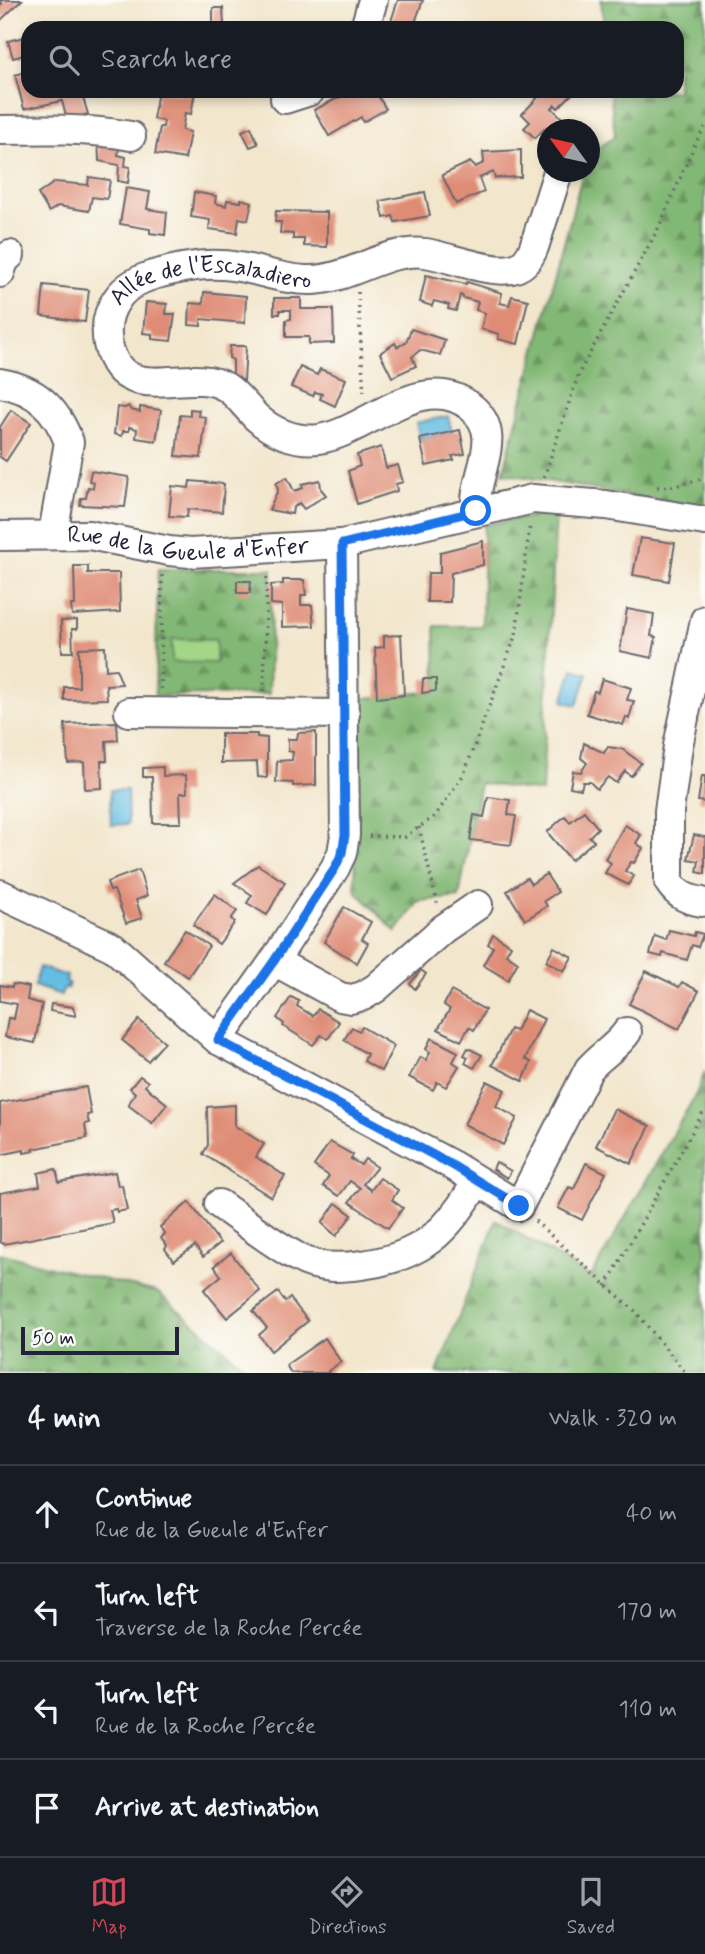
<!DOCTYPE html>
<html lang="en">
<head>
<meta charset="utf-8">
<style>
  :root { --surface:#171b24; --page:#242831; --text:#f1f3f6; --muted:#9ea1a6; --line:#363941; --accent:#d1495b }
  body { margin:0; font-family:Mynerve,sans-serif; background:var(--page); color:var(--text) }
  .compass { position:absolute; left:537px; top:119px; width:63px; height:63px; border-radius:50%; background:var(--surface); box-shadow:0 4px 10px #0003; rotate:303deg }
  .scale { position:absolute; left:21px; bottom:18px; width:158px; box-sizing:border-box; padding-left:7px; border:4px solid #22223b; border-top:0; font-size:19px; line-height:24px; white-space:nowrap; color:#22223b; -webkit-text-stroke:5px #fdfcf7; paint-order:stroke }
  .stop { position:absolute; width:21px; height:21px; margin:-16px; border:5px solid #1a73e8; border-radius:50%; background:#fff }
  .stop.end { background:#1a73e8; border-color:#fff; box-shadow:0 2px 7px #0008 }
  .list { margin:0; padding:0; list-style:none }
  h2 { display:flex; justify-content:space-between; align-items:center; height:91px; margin:0; padding:0 28px; font-size:30px }
  h2 small { font-size:23px; font-weight:400; color:var(--muted) }
  .list li { display:grid; grid-template-columns:46px 1fr auto; gap:21px; align-items:center; box-sizing:border-box; height:98px; padding:0 28px; border-top:2px solid var(--line) }
  .list b { display:block; font-size:26px; white-space:nowrap }
  .list p { margin:0; font-size:23px; white-space:nowrap; color:var(--muted) }
  .list em { font-size:23px; font-style:normal; color:var(--muted) }
  .icon { flex:none; width:38px; height:38px; fill:none; stroke:currentColor; stroke-width:2; stroke-linecap:round; stroke-linejoin:round }
  .map { position:relative; flex:none; width:705px; height:1373px; overflow:hidden }
  .search { position:absolute; background:var(--surface); box-shadow:0 4px 10px #0003; left:21px; right:21px; top:21px; height:77px; display:flex; align-items:center; gap:18px; box-sizing:border-box; padding:0 24px; border-radius:21px; color:var(--muted); font-size:26px }
  .sheet { height:483px; background:var(--surface) }
  nav { display:flex; justify-content:space-around; align-items:center; box-sizing:border-box; height:98px; border-top:2px solid var(--line); background:var(--surface); font-size:19px; color:var(--muted) }
  nav a { display:grid; justify-items:center; gap:4px }
  nav .on { color:var(--accent) }
  .map>svg:first-child { display:block }
  .forest { fill:url(#forest-firs); stroke:#526d58; stroke-width:2 }
  .pitch { fill:#a3d787; stroke:#627c61; stroke-width:2 }
  .water { fill:#64bee2; stroke:#43708e; stroke-width:2 }
  .building { fill:#df8c76 }
  .lines { fill:none; stroke-linecap:round; stroke-linejoin:round }
  .minor-casing { stroke:#6b676e; stroke-width:32 }
  .path { stroke:#6b676e; stroke-width:3.5; stroke-dasharray:2 5; stroke-linecap:butt }
  .minor { stroke:#fff; stroke-width:28 }
  .route { stroke:#1a73e8; stroke-width:9 }
  .labels { text-anchor:middle; dominant-baseline:central; stroke-width:5; stroke-linejoin:round; paint-order:stroke }
  .street-label { font-size:24px; fill:#22223b; stroke:#fdfcf7 }
</style>
</head>
<body>
<div class="map">
<svg width="705" height="1373" viewBox="0 0 705 1373">
  <defs>
    <pattern id="forest-firs" width="22" height="20" patternUnits="userSpaceOnUse" patternTransform="scale(1.75)"><rect width="22" height="20" fill="#82b874"/><path d="M5 1l3.5 6h-7zM16 11l3.5 6h-7z" fill="#6a9560"/></pattern>
  </defs>
  <rect width="100%" height="100%" fill="#fdfcf7"/>
  <filter id="ink" filterUnits="userSpaceOnUse"><feTurbulence type="fractalNoise" baseFrequency=".0143" numOctaves="2"/><feDisplacementMap in="SourceGraphic" scale="14" xChannelSelector="R" yChannelSelector="G"/><feConvolveMatrix kernelMatrix="1 2 1 2 8 2 1 2 1" color-interpolation-filters="sRGB"/></filter>
  <filter id="wash" filterUnits="userSpaceOnUse"><feTurbulence type="fractalNoise" baseFrequency=".00686" numOctaves="4" result="noise"/><feDisplacementMap in="SourceGraphic" scale="28" xChannelSelector="R" yChannelSelector="G"/><feGaussianBlur stdDeviation="1.57" result="paint"/><feColorMatrix in="noise" values="0 0 0 0 0 0 0 0 0 0 0 0 0 0 0 0 0 1.4 0 .05"/><feComposite in="paint" operator="in"/></filter>
  <g filter="url(#wash)">
    <rect width="100%" height="100%" fill="#f2e6cc"/>
    <g class="forest">
      <polygon points="601,0 705,0 705,509 503,473 583,172 590,172 590,154 615,136 610,91 677,91 677,28 604,28"/>
      <polygon points="556,512 542,792 480,783 459,897 419,901 396,932 355,890 358,699 436,691 435,626 482,626 484,525"/>
      <polygon points="158,569 272,569 269,694 155,696"/>
      <polygon points="705,1071 705,1373 437,1373 496,1220 591,1277 696,1094"/>
      <polygon points="0,1253 43,1265 157,1292 252,1373 0,1373"/>
    </g>
    <polygon class="pitch" points="172,639 216,640 216,663 172,662"/>
    <g class="water">
      <polygon points="448,416 452,432 420,439 416,423"/>
      <polygon points="573,669 588,674 577,705 563,701"/>
      <polygon points="110,790 127,790 128,824 111,825"/>
      <polygon points="39,967 67,976 66,982 69,983 67,989 64,989 61,995 34,986"/>
    </g>
    <g id="blocks">
      <g class="building">
        <polygon points="0,0 22,0 0,21 0,6 2,4"/>
        <polygon points="398,0 423,0 413,28 391,21"/>
        <polygon points="213,8 223,8 224,25 213,25"/>
        <polygon points="28,36 28,54 13,58 8,41"/>
        <polygon points="28,71 28,91 81,91 88,114 67,120 62,101 24,109 15,75"/>
        <polygon points="158,91 187,95 188,92 195,92 191,114 185,113 182,130 190,132 185,159 155,154 160,127 163,127 164,121 153,119"/>
        <polygon points="336,91 375,91 386,109 363,122 361,117 329,136 314,110 340,97"/>
        <polygon points="544,91 575,91 558,108 555,105 552,108 568,124 563,130 545,128 535,138 524,128 530,122 522,114"/>
        <polygon points="251,127 258,144 250,147 242,131"/>
        <polygon points="98,137 120,141 118,155 126,157 125,166 130,167 128,183 118,181 119,165 99,161"/>
        <polygon points="521,150 521,177 495,178 493,172 479,178 484,192 456,204 442,175 470,162 475,167 484,163 483,152"/>
        <polygon points="89,177 110,180 107,199 92,197 89,211 58,206 49,212 38,194 55,182 88,185"/>
        <polygon points="126,188 150,192 147,209 167,212 165,235 150,233 150,229 120,224"/>
        <polygon points="194,192 216,196 215,203 226,206 227,200 241,202 241,199 252,202 248,220 239,218 237,233 209,229 210,220 191,217"/>
        <polygon points="425,192 430,216 395,222 393,216 384,218 380,201"/>
        <polygon points="276,211 327,212 327,247 304,246 304,239 293,239 293,234 280,233 281,222 275,222"/>
        <polygon points="426,275 466,284 467,282 502,293 500,303 509,305 512,296 528,300 518,344 498,339 499,334 481,329 485,313 476,310 478,302 463,298 463,296 460,295 456,311 448,309 449,305 434,301 432,306 420,302"/>
        <polygon points="44,285 89,290 85,322 41,316"/>
        <polygon points="204,292 246,296 245,323 201,319 201,326 189,325 190,303 203,304"/>
        <polygon points="274,298 301,298 301,309 333,309 334,343 309,344 309,337 286,337 286,320 291,319 291,310 280,310 280,314 274,314"/>
        <polygon points="146,302 167,304 166,314 175,314 171,341 152,339 152,334 143,333"/>
        <polygon points="411,329 445,340 440,355 420,350 412,357 416,366 392,377 380,353 395,343 397,347 406,342"/>
        <polygon points="230,346 246,346 244,381 233,376 233,360 229,358"/>
        <polygon points="300,367 317,375 320,369 346,379 335,406 320,399 322,394 315,392 313,396 291,387"/>
        <polygon points="128,406 131,410 140,412 140,407 161,410 156,441 136,438 137,429 129,427 129,431 123,431 122,436 114,434 117,407 125,408"/>
        <polygon points="190,409 199,410 198,416 206,417 201,458 176,456 180,415 190,416"/>
        <polygon points="11,410 31,423 6,461 0,457 0,427"/>
        <polygon points="460,430 465,454 452,456 454,460 426,466 420,439"/>
        <polygon points="381,447 386,468 398,465 403,482 396,484 397,491 357,504 348,471 360,466 357,455"/>
        <polygon points="91,471 129,477 125,507 80,505 81,498 86,498 88,487 93,488 94,482 89,481"/>
        <polygon points="287,477 294,491 303,488 302,484 320,480 321,489 326,495 304,509 299,503 293,508 292,514 269,510 278,490 276,483"/>
        <polygon points="190,481 224,484 222,512 188,509 187,517 169,516 172,486 189,488"/>
        <polygon points="640,538 675,543 669,581 633,575"/>
        <polygon points="483,541 483,565 451,573 450,602 427,602 428,573 440,573 440,552"/>
        <polygon points="74,566 88,566 88,573 119,573 120,612 72,615 71,605 75,605"/>
        <polygon points="283,580 304,580 306,595 301,595 301,605 312,605 314,626 282,627 282,605 271,604 271,585 283,584"/>
        <polygon points="237,581 251,581 250,593 237,593"/>
        <polygon points="627,609 654,614 651,636 656,637 652,658 620,651"/>
        <polygon points="77,620 77,629 72,629 73,652 62,652 61,621"/>
        <polygon points="401,635 404,695 377,698 375,648 384,647 384,636"/>
        <polygon points="105,647 106,670 116,669 122,684 106,685 107,699 64,700 64,687 79,687 79,648"/>
        <polygon points="423,679 436,679 436,691 422,693"/>
        <polygon points="602,679 631,688 627,700 634,701 629,719 626,717 623,725 587,714 594,691 598,692"/>
        <polygon points="117,722 118,740 106,741 107,761 101,761 102,788 85,789 84,762 68,763 65,724"/>
        <polygon points="316,732 316,785 293,786 293,783 276,782 277,761 292,760 293,752 288,751 288,739 297,739 298,733"/>
        <polygon points="221,734 257,734 257,737 267,738 267,778 258,777 257,762 221,763"/>
        <polygon points="584,743 604,753 608,747 622,749 641,763 631,776 625,771 616,783 608,777 597,789 590,782 583,782 581,789 570,787 573,771 581,772 587,763 581,758"/>
        <polygon points="163,767 163,776 186,775 187,793 180,793 181,823 153,823 152,777 143,777 143,768"/>
        <polygon points="702,776 705,776 705,802 698,801"/>
        <polygon points="488,797 510,800 508,815 516,816 511,845 470,840 474,815 484,817"/>
        <polygon points="584,811 598,828 589,837 594,841 571,860 547,832 565,816 570,822"/>
        <polygon points="625,825 641,835 636,843 643,848 634,863 631,862 625,871 634,876 628,885 605,873 611,863 605,859"/>
        <polygon points="694,835 705,837 705,874 697,872 699,861 688,859"/>
        <polygon points="258,865 285,882 267,915 247,903 252,895 234,883"/>
        <polygon points="139,870 147,896 136,900 142,918 126,923 114,890 110,891 107,882"/>
        <polygon points="546,874 558,892 544,901 547,906 525,920 507,891 527,878 531,884"/>
        <polygon points="215,894 237,911 231,919 235,922 219,944 193,925"/>
        <polygon points="344,907 371,922 362,939 368,943 357,963 324,942"/>
        <polygon points="185,930 209,946 188,977 164,961"/>
        <polygon points="669,930 694,936 695,932 703,934 698,947 692,945 687,960 663,953 662,957 650,954 655,936 666,940"/>
        <polygon points="493,934 511,945 506,954 518,962 508,980 483,965 493,947 488,944"/>
        <polygon points="554,947 572,957 564,971 546,961"/>
        <polygon points="421,970 426,974 415,989 410,984"/>
        <polygon points="646,971 679,987 682,982 699,991 679,1029 629,1004"/>
        <polygon points="13,984 29,987 27,1000 42,1004 35,1043 5,1037 8,1018 14,1019 17,1004 0,1001 0,985 12,987"/>
        <polygon points="451,991 485,1010 474,1030 469,1027 461,1041 438,1029 450,1009 444,1005"/>
        <polygon points="291,997 299,1001 297,1006 313,1016 318,1009 339,1022 328,1039 321,1035 313,1045 283,1026 284,1024 277,1018"/>
        <polygon points="51,1004 73,1007 76,1016 50,1011"/>
        <polygon points="526,1010 544,1019 525,1059 531,1062 523,1081 492,1065 510,1029 516,1031"/>
        <polygon points="139,1020 165,1042 148,1061 122,1040"/>
        <polygon points="352,1027 359,1031 362,1027 394,1046 381,1071 364,1061 367,1054 344,1040"/>
        <polygon points="431,1038 458,1052 453,1062 459,1066 446,1087 437,1082 433,1090 409,1077 421,1057 426,1060 430,1052 426,1049"/>
        <polygon points="468,1048 482,1055 474,1068 465,1063 468,1057 464,1055"/>
        <polygon points="140,1076 148,1082 145,1086 167,1104 152,1123 128,1105 135,1093 130,1088"/>
        <polygon points="487,1081 505,1090 496,1106 517,1118 503,1145 464,1124"/>
        <polygon points="86,1087 91,1114 87,1115 89,1123 85,1124 87,1138 33,1149 34,1151 24,1153 24,1150 0,1155 0,1103"/>
        <polygon points="235,1105 235,1126 264,1144 256,1157 285,1176 271,1197 203,1154 208,1145 207,1107"/>
        <polygon points="614,1109 650,1126 631,1164 596,1146"/>
        <polygon points="330,1142 353,1155 351,1159 361,1165 365,1159 377,1167 363,1184 371,1190 380,1178 398,1190 392,1200 403,1208 388,1228 349,1202 360,1188 350,1181 339,1196 323,1186 329,1176 314,1166"/>
        <polygon points="496,1162 511,1171 507,1178 493,1169"/>
        <polygon points="586,1163 606,1173 582,1220 558,1208 569,1187 574,1189"/>
        <polygon points="56,1169 59,1182 115,1172 118,1186 122,1185 127,1210 117,1212 116,1209 110,1210 113,1223 4,1244 0,1242 0,1193 40,1186 38,1173"/>
        <polygon points="189,1202 220,1243 203,1257 195,1246 174,1261 165,1249 167,1246 161,1238 165,1234 160,1227"/>
        <polygon points="336,1203 352,1215 336,1236 322,1223"/>
        <polygon points="231,1253 260,1291 227,1318 204,1290 221,1276 214,1266"/>
        <polygon points="278,1292 285,1302 290,1298 308,1321 271,1351 259,1335 267,1328 253,1311"/>
        <polygon points="325,1338 341,1362 328,1371 329,1373 291,1373 286,1365"/>
      </g>
    </g>
  </g>
  <g filter="url(#ink)">
    <use href="#blocks" fill-opacity="0" stroke="#6b676e" stroke-width="2"/>
    <g class="lines">
      <defs>
        <g id="minor">
          <polyline points="365,28 373,0"/>
          <polyline points="285,99 310,91"/>
          <path d="M0,130C44,129 87,128 131,136"/>
          <polyline points="0,273 4,261 10,255"/>
          <path d="M0,383C36,389 56,408 69,442L53,534"/>
          <path id="s1" d="M476,511C472,475 507,436 471,407C422,368 368,432 319,439C296,442 272,432 256,417C246,407 237,394 226,387C188,364 123,410 108,344C105,328 107,313 117,299C127,284 144,277 161,273C188,266 212,262 239,267C263,271 288,281 312,280C351,279 386,248 425,253C448,256 497,277 518,267C527,263 531,255 534,247L558,172"/>
          <path id="s2" d="M0,536L89,535L169,551L190,553L342,544L533,499L606,505L705,521"/>
          <polyline points="129,712 345,714"/>
          <path d="M0,894L113,947L218,1040L452,1165L519,1206L589,1069C601,1055 617,1047 627,1032"/>
          <path d="M702,902C687,899 678,896 669,882V811L678,746L705,620"/>
          <polyline points="274,961 340,997 351,999 363,996 376,988 443,929 478,905"/>
          <polyline points="218,1040 274,961 335,868 342,853 345,835 342,544"/>
          <path d="M219,1204C245,1222 271,1243 299,1258C318,1269 341,1268 362,1265C421,1257 448,1232 477,1181"/>
        </g>
      </defs>
      <use href="#minor" class="minor-casing"/>
      <g class="path">
        <polyline points="358,292 364,396"/>
        <polyline points="544,477 579,373 658,229 696,142 705,127"/>
        <polyline points="657,487 674,486 705,478"/>
        <polyline points="161,689 162,574"/>
        <polyline points="264,691 267,572"/>
        <polyline points="419,827 437,903"/>
        <polyline points="369,836 405,837 435,816 464,774 516,634 530,524"/>
        <polyline points="535,1221 635,1311 686,1373"/>
        <polyline points="606,1286 705,1109"/>
      </g>
      <use href="#minor" class="minor"/>
    </g>
  </g>
  <g class="lines" filter="url(#ink)">
    <polyline class="route" points="476,511 342,544 345,835 342,853 335,868 274,961 218,1040 452,1165 519,1206"/>
  </g>
  <g class="labels">
    <g class="street-label">
      <text stroke="none"><textPath href="#s1" startOffset="672">Allée de l'Escaladiero</textPath></text>
      <text stroke="none"><textPath href="#s2" startOffset="189">Rue de la Gueule d'Enfer</textPath></text>
    </g>
  </g>
</svg>
<svg class="compass" viewBox="-18 -18 36 36"><path d="M0-13l5 13h-10z" fill="#e53935"/><path d="M0 13l5-13h-10z" fill="#9ea1a6"/></svg>
<div class="scale">50 m</div>
<div class="stop" style="left:476px;top:511px"></div>
<div class="stop end" style="left:519px;top:1206px"></div>
<div class="search"><svg class="icon" aria-label="search" viewBox="0 0 24 24"><circle cx="10" cy="10" r="6"/><path d="M15 15l6 6"/></svg>Search here</div>
</div>
<section class="sheet">
<h2>4 min<small>Walk · 320 m</small></h2>
<ul class="list">
<li><svg class="icon" aria-label="ahead" viewBox="0 0 24 24"><path d="M12 20V5M6 11l6-6 6 6"/></svg><div><b>Continue</b><p>Rue de la Gueule d'Enfer</p></div><em>40 m</em></li>
<li><svg class="icon" aria-label="left" viewBox="0 0 24 24"><path d="M17 20v-9H6M10 6l-5 5 5 5"/></svg><div><b>Turn left</b><p>Traverse de la Roche Percée</p></div><em>170 m</em></li>
<li><svg class="icon" aria-label="left" viewBox="0 0 24 24"><path d="M17 20v-9H6M10 6l-5 5 5 5"/></svg><div><b>Turn left</b><p>Rue de la Roche Percée</p></div><em>110 m</em></li>
<li><svg class="icon" aria-label="arrive" viewBox="0 0 24 24"><path d="M6 21V4h12l-3 4 3 4H6"/></svg><div><b>Arrive at destination</b></div></li>
</ul>
</section>
<nav>
<a class="on"><svg class="icon" aria-label="map" viewBox="0 0 24 24"><path d="M3 6l6-2 6 2 6-2v14l-6 2-6-2-6 2zM9 4v14M15 6v14"/></svg>Map</a>
<a><svg class="icon" aria-label="directions" viewBox="0 0 24 24"><path d="M12 3l9 9-9 9-9-9zM9 14v-3h6M13 9l2 2-2 2"/></svg>Directions</a>
<a><svg class="icon" aria-label="saved" viewBox="0 0 24 24"><path d="M7 4h10v16l-5-4-5 4z"/></svg>Saved</a>
</nav>
</body>
</html>
